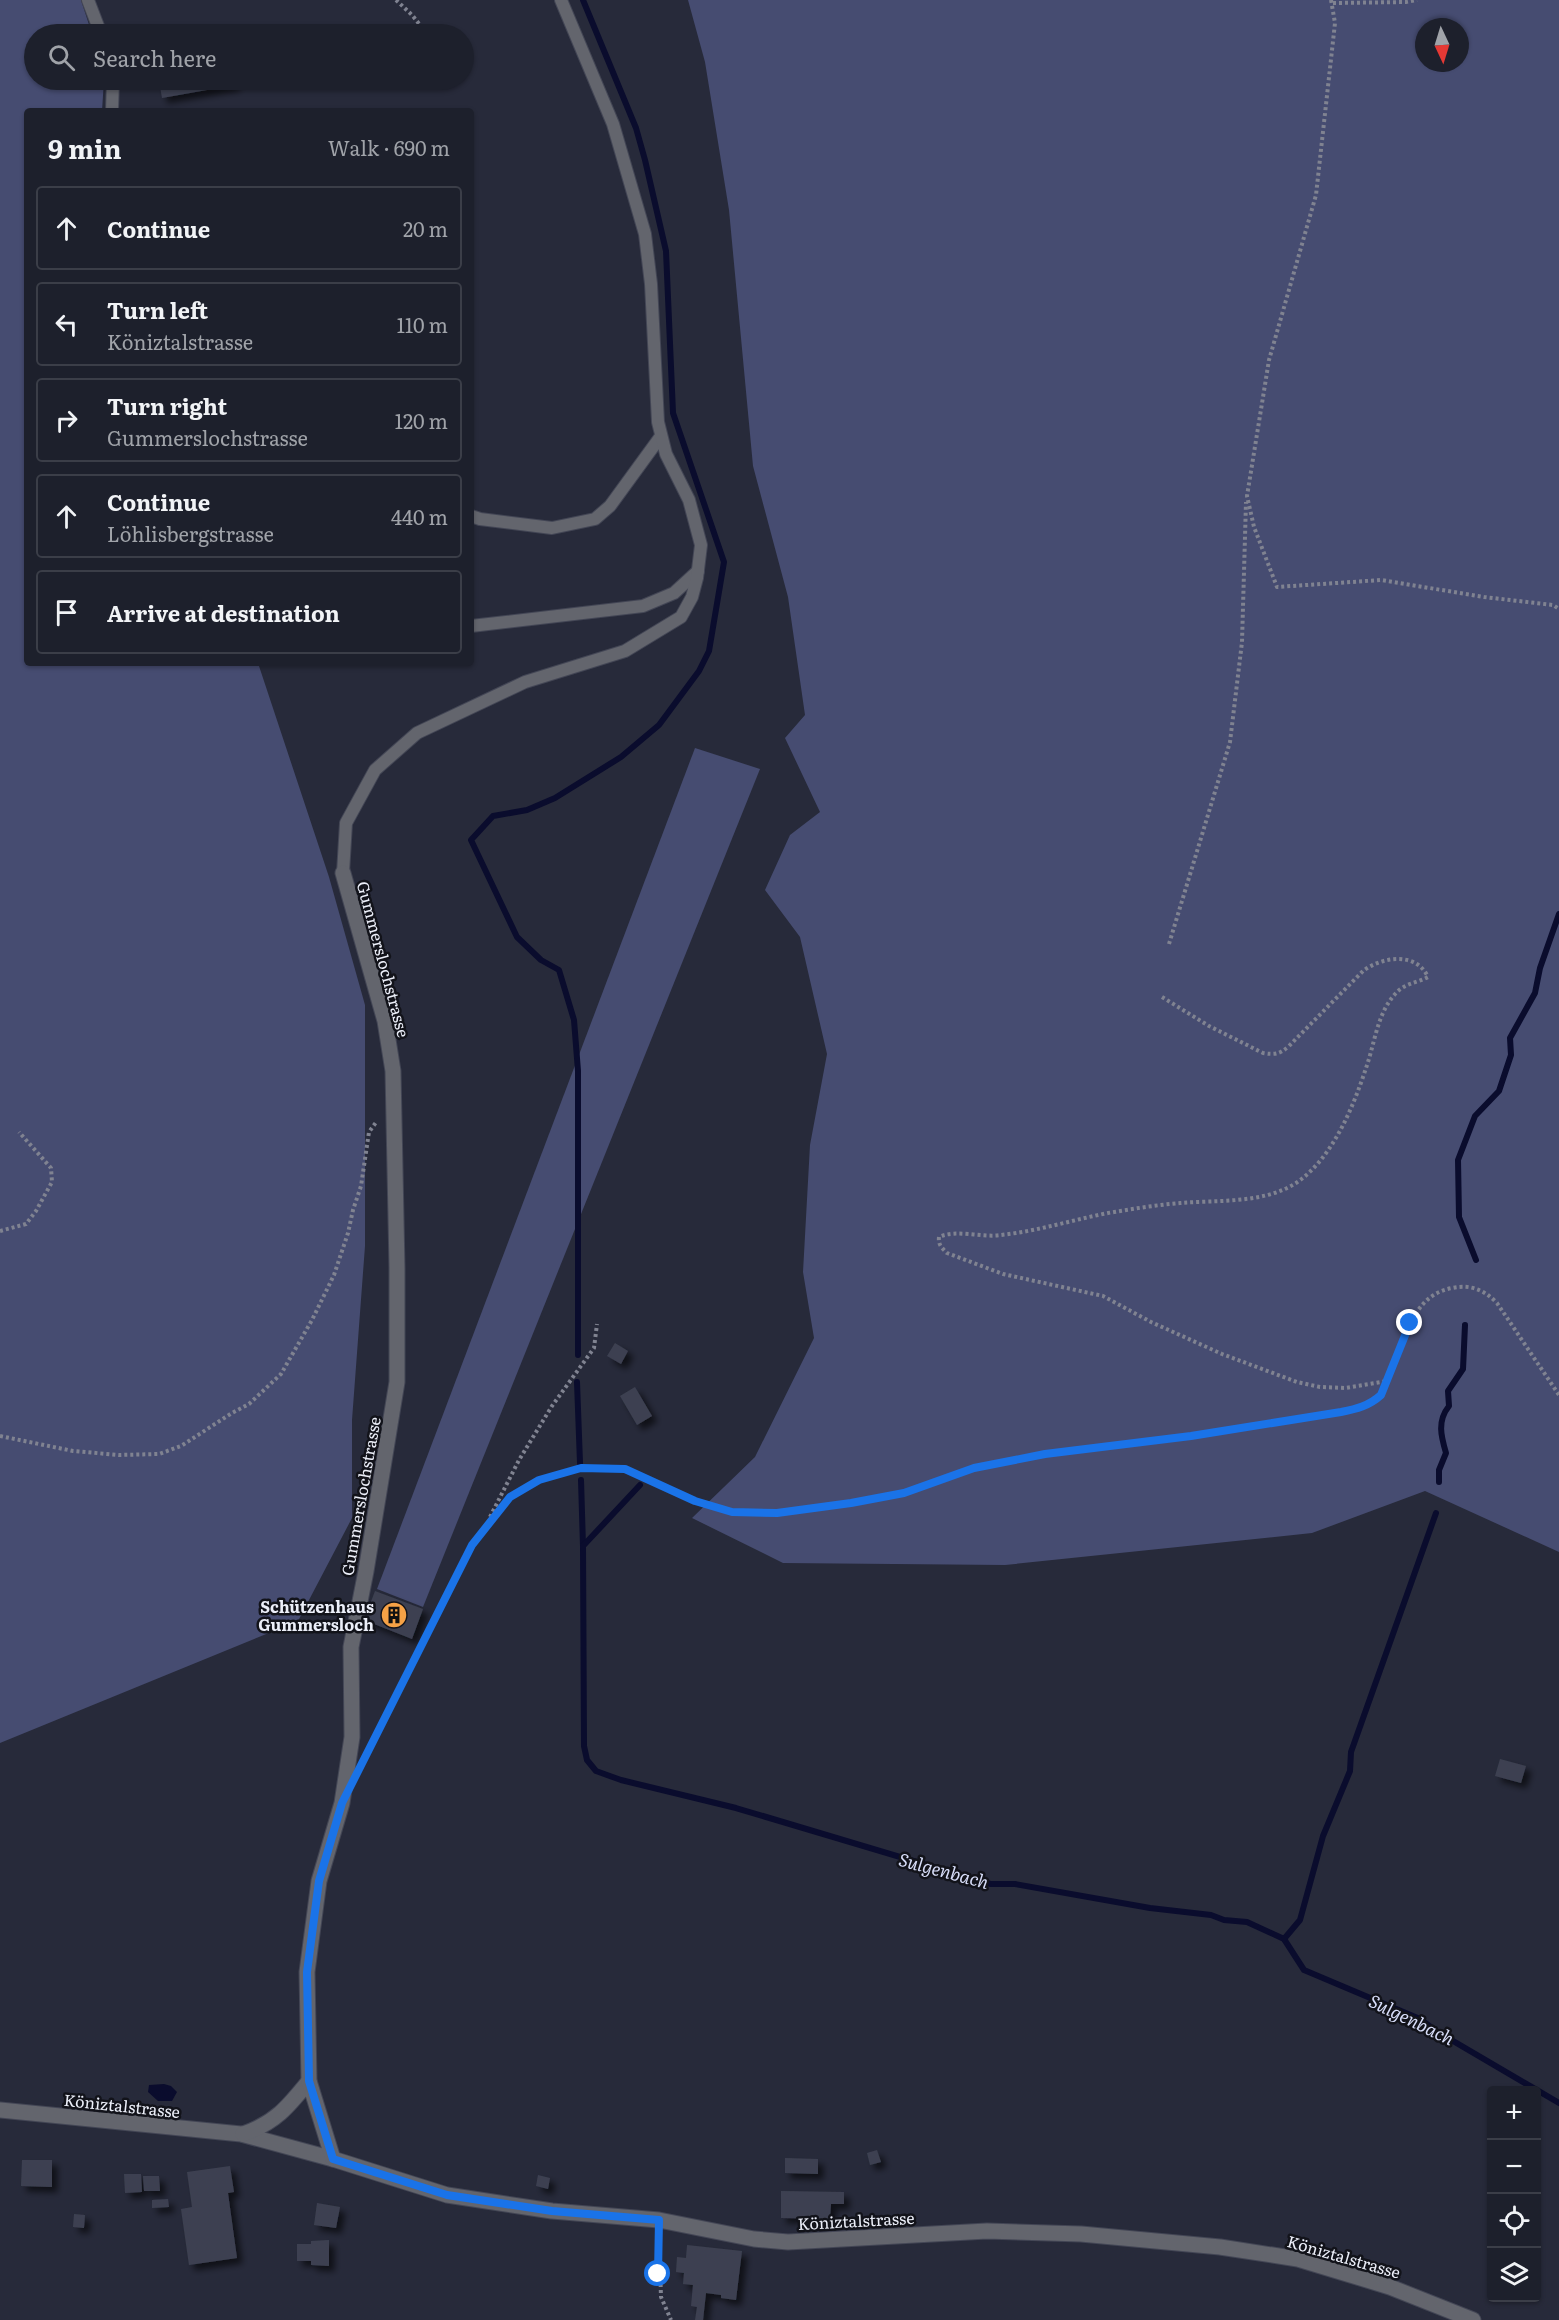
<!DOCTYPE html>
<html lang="en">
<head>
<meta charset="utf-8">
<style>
  :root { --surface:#1d202c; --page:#2a2d38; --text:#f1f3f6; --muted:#a0a3a9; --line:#3b3e48 }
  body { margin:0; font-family:Literata,serif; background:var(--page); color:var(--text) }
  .controls { position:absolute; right:18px; bottom:18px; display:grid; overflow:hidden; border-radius:6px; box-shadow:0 2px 4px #0004 }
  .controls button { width:54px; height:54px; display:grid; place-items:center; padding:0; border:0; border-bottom:2px solid var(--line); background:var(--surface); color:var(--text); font:30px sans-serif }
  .compass { position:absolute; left:1415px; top:18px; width:54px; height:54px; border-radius:50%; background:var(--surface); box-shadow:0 2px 4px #0004; rotate:176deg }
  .stop { position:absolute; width:18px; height:18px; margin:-14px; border:4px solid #1a73e8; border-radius:50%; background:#fff }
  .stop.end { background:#1a73e8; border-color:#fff; box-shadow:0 2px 6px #0008 }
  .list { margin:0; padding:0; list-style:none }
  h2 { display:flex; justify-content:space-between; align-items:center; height:78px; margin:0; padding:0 24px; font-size:26px }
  h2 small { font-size:20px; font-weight:400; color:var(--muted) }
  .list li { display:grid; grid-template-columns:39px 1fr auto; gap:18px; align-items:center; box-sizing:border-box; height:84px; margin:0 12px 12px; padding:0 12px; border:2px solid var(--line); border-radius:6px }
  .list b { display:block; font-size:22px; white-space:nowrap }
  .list p { margin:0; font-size:20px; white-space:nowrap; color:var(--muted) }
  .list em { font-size:20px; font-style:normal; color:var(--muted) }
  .icon { flex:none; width:33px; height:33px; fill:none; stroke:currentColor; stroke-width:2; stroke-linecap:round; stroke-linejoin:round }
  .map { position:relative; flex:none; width:1559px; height:2320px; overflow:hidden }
  .search { position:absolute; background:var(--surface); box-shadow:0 2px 4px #0004; left:24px; top:24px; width:450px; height:66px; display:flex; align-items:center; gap:15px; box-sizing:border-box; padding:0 21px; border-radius:33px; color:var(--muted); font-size:22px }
  .panel { position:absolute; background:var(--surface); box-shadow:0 2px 4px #0004; left:24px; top:108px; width:450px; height:558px; border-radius:6px }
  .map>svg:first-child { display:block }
  .green { fill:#464c71; fill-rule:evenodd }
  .water { fill:#0a0c2d }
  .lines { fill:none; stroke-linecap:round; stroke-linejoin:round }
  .stream { stroke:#0a0c2d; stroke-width:6 }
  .building { fill:#3d4151; filter:url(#shadow) }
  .service-casing { stroke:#434655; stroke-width:14 }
  .minor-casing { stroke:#434655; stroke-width:17 }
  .path { stroke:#808391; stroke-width:4; stroke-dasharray:3 3; stroke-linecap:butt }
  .service { stroke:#63656d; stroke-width:12 }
  .minor { stroke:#63656d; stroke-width:15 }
  .route { stroke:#1a73e8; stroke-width:8 }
  .labels { text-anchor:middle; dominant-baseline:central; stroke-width:5; stroke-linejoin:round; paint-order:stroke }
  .street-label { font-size:16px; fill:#eceff9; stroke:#12131a }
  .poi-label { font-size:16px; font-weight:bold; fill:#eceff9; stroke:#12131a; text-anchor:end }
  .water-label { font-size:18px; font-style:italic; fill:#d7ddf8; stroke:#12131a }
</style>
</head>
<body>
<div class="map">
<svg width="1559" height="2320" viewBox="0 0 1559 2320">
  <defs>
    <filter id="shadow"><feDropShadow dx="5.5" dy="5.5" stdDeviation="3" flood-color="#0009"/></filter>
  </defs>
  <rect width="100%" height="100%" fill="#272a3a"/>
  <g class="green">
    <polygon points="0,0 81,0 92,34 34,34 34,80 104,80 102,111 27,111 27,663 258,663 329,877 365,1005 365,1246 352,1420 352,1518 298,1621 0,1743"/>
    <path d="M688,0H1559V1552L1425,1491L1312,1533L1005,1565L783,1563L692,1518L755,1457L814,1338L803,1272L810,1145L827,1054L800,937L765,890L790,835L820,812L785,738L805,715L788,597L753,466L729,210L705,62ZM1424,27H1460V63H1424Z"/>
    <polygon points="695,748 760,769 423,1607 377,1589"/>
  </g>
  <polygon class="water" points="164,2084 171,2086 177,2092 172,2101 158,2101 148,2092 149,2085"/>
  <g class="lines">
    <g class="stream">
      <polyline points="1476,1260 1459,1217 1458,1160 1475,1116 1499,1091 1511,1055 1510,1038 1535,993 1540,968 1559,914"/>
      <polyline points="578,1355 578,1071 574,1020 559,970 541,960 517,937 471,840 493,816 527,810 555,798 621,757 659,725 699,671 709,651 724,562 673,413 666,251 645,160 636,128 583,0"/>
      <polyline points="577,1382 580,1463"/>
      <polyline points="581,1480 583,1546"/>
      <path d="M1439,1482V1470L1446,1453C1441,1436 1437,1421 1449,1406L1448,1391L1463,1369L1465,1325"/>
      <polyline points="640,1485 583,1546 584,1746 587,1760 596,1771 621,1780 736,1808 991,1884 1015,1884 1150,1908 1211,1915 1224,1920 1247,1922 1284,1939 1304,1970 1420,2019 1436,2031 1559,2103"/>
      <polyline points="1284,1939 1300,1920 1323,1836 1350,1771 1351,1752 1436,1513"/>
    </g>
  </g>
  <g class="building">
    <polygon points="159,80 234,80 235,85 162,98"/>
    <polygon points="615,1343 628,1351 621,1364 607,1356"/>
    <polygon points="635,1387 652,1416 637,1425 620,1396"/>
    <polygon points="375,1591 423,1609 412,1639 364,1620"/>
    <polygon points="1500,1759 1526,1766 1521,1783 1495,1776"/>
    <polygon points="877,2150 881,2162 870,2165 867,2153"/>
    <polygon points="785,2158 818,2159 818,2174 785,2173"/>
    <polygon points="22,2160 52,2160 52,2187 21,2186"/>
    <polygon points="230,2166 234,2192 228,2193 237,2258 189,2265 181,2209 192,2207 187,2172"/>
    <polygon points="124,2174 141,2174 142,2192 125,2193"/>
    <polygon points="538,2175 550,2178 548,2189 536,2186"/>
    <polygon points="143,2176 159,2176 160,2191 144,2191"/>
    <polygon points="781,2191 844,2192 844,2204 831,2204 830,2219 781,2218"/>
    <polygon points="168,2199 169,2207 152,2208 152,2200"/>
    <polygon points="317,2203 340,2207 336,2228 314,2225"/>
    <polygon points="74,2214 85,2215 84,2228 73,2227"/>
    <polygon points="329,2240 329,2266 311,2265 311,2261 297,2261 297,2244 311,2244 311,2241"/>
    <polygon points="687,2245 742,2251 736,2300 721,2298 721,2295 706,2293 703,2320 695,2320 697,2307 691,2306 693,2285 683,2284 684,2273 676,2272 677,2257 686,2258"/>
  </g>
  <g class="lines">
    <defs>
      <g id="service">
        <polyline points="88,0 101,34"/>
        <polyline points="112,111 113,80"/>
        <polyline points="471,516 480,519 552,528 595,519 610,506 661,436"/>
        <polyline points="471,626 643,606 674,593 698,571"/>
        <polyline points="343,873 346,823 375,770 417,733 525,682 625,651 681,617 692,597 697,578 701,545 689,500 666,454 658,422 651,284 645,234 613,124 561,0"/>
      </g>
      <g id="minor">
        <polyline points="0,2110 241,2134 333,2159 447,2195 552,2211 659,2220 754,2239 788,2242 987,2231 1081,2234 1220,2247 1298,2259 1390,2287 1473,2320"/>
        <path d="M243,2134C275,2123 288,2107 309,2081"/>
        <polyline points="333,2159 309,2081 307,1972 319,1881 342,1803 352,1737 351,1647 366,1571 397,1382 397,1268 393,1071 385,1021 343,873"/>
      </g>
    </defs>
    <use href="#service" class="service-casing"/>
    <use href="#minor" class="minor-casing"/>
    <g class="path">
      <polyline points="396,0 412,15 424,30"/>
      <polyline points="1331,0 1335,23 1316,195 1269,360 1247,496 1254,527 1277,587 1381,580 1484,597 1553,605 1559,609"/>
      <polyline points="1333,3 1406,2 1417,0"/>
      <polyline points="1169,944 1230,742 1242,642 1246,502"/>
      <path d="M1162,997L1209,1026L1263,1053C1275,1055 1280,1054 1289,1046L1363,971C1381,957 1416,951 1428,977C1417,983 1405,983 1396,993C1377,1013 1375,1043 1366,1068C1353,1108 1332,1159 1296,1183C1263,1204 1217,1200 1180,1203C1156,1205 1132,1209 1108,1213C1072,1220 1038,1231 1001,1235C982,1238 956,1229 939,1237C938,1245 942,1248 947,1253L1003,1274L1103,1296L1151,1322L1222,1354L1297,1382L1320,1387L1345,1388L1387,1381"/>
      <polyline points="0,1231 26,1224 36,1211 52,1182 51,1168 19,1132"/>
      <polyline points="0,1436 73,1451 119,1455 159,1454 181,1446 232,1413 249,1404 281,1374 312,1320 334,1275 348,1233 353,1210 361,1186 369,1132 377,1121"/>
      <polyline points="490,1517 519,1460 552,1406 594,1348 597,1324"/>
      <path d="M369,1749L472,1545L510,1497L539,1480L581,1468L625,1469L695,1501L732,1512L777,1513L851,1503L904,1493L974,1468L1045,1454L1191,1436L1341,1412C1355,1409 1372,1407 1381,1394C1403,1361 1403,1297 1452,1288C1471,1284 1484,1290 1497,1303L1559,1395"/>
      <polyline points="659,2236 661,2297 671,2320"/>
    </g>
    <use href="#service" class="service"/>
    <use href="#minor" class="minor"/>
  </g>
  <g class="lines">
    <path class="route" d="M658,2274L659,2220L552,2211L447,2195L333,2159L309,2081L307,1972L319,1881L342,1803L472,1545L510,1497L539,1480L581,1468L625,1469L695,1501L732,1512L777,1513L851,1503L904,1493L974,1468L1045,1454L1191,1436L1341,1412C1356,1409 1369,1406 1381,1395L1410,1323"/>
  </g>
  <defs>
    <symbol id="building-disc" viewBox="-11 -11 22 22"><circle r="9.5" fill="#f6a246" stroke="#12131a"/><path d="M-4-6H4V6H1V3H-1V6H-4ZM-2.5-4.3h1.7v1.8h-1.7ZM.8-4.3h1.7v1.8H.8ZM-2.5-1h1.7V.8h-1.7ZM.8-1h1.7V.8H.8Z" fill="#111"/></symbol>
  </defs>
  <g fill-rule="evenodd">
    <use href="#building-disc" x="379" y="1600" width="30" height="30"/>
  </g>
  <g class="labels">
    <g class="street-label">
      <text transform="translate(384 959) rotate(75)">Gummerslochstrasse</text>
      <text transform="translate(360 1496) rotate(-80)">Gummerslochstrasse</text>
      <text transform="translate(122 2105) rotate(6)">Köniztalstrasse</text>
      <text transform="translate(856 2220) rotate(-3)">Köniztalstrasse</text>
      <text transform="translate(1344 2256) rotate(16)">Köniztalstrasse</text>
    </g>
    <g class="poi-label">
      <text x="374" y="1606">Schützenhaus<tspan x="374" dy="18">Gummersloch</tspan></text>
    </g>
    <g class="water-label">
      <text transform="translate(944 1870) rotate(15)">Sulgenbach</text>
      <text transform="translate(1412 2019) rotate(26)">Sulgenbach</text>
    </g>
  </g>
</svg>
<div class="controls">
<button>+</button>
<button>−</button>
<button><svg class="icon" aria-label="locate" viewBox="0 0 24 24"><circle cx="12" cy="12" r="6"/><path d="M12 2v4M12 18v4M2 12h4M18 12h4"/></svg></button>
<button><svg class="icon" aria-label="layers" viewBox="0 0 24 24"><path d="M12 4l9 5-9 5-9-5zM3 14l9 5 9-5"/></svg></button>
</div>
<svg class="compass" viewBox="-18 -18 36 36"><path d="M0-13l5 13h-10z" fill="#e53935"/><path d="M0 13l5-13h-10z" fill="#a0a3a9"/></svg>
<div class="stop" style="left:658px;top:2274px"></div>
<div class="stop end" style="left:1410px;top:1323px"></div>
<div class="search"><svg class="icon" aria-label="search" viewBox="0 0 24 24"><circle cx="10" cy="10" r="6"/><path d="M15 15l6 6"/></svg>Search here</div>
<section class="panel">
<h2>9 min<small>Walk · 690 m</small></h2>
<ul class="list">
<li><svg class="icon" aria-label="ahead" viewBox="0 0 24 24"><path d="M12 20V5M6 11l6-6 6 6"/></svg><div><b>Continue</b></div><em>20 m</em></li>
<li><svg class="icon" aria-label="left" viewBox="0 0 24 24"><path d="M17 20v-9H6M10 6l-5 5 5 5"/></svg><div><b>Turn left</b><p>Köniztalstrasse</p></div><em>110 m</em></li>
<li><svg class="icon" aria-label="right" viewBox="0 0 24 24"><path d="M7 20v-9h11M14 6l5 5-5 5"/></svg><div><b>Turn right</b><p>Gummerslochstrasse</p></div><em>120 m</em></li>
<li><svg class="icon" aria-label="ahead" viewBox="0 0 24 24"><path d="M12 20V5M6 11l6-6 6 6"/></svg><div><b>Continue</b><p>Löhlisbergstrasse</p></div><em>440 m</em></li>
<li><svg class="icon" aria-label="arrive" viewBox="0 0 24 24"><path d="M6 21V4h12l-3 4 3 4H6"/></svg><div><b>Arrive at destination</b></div></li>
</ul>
</section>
</div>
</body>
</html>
